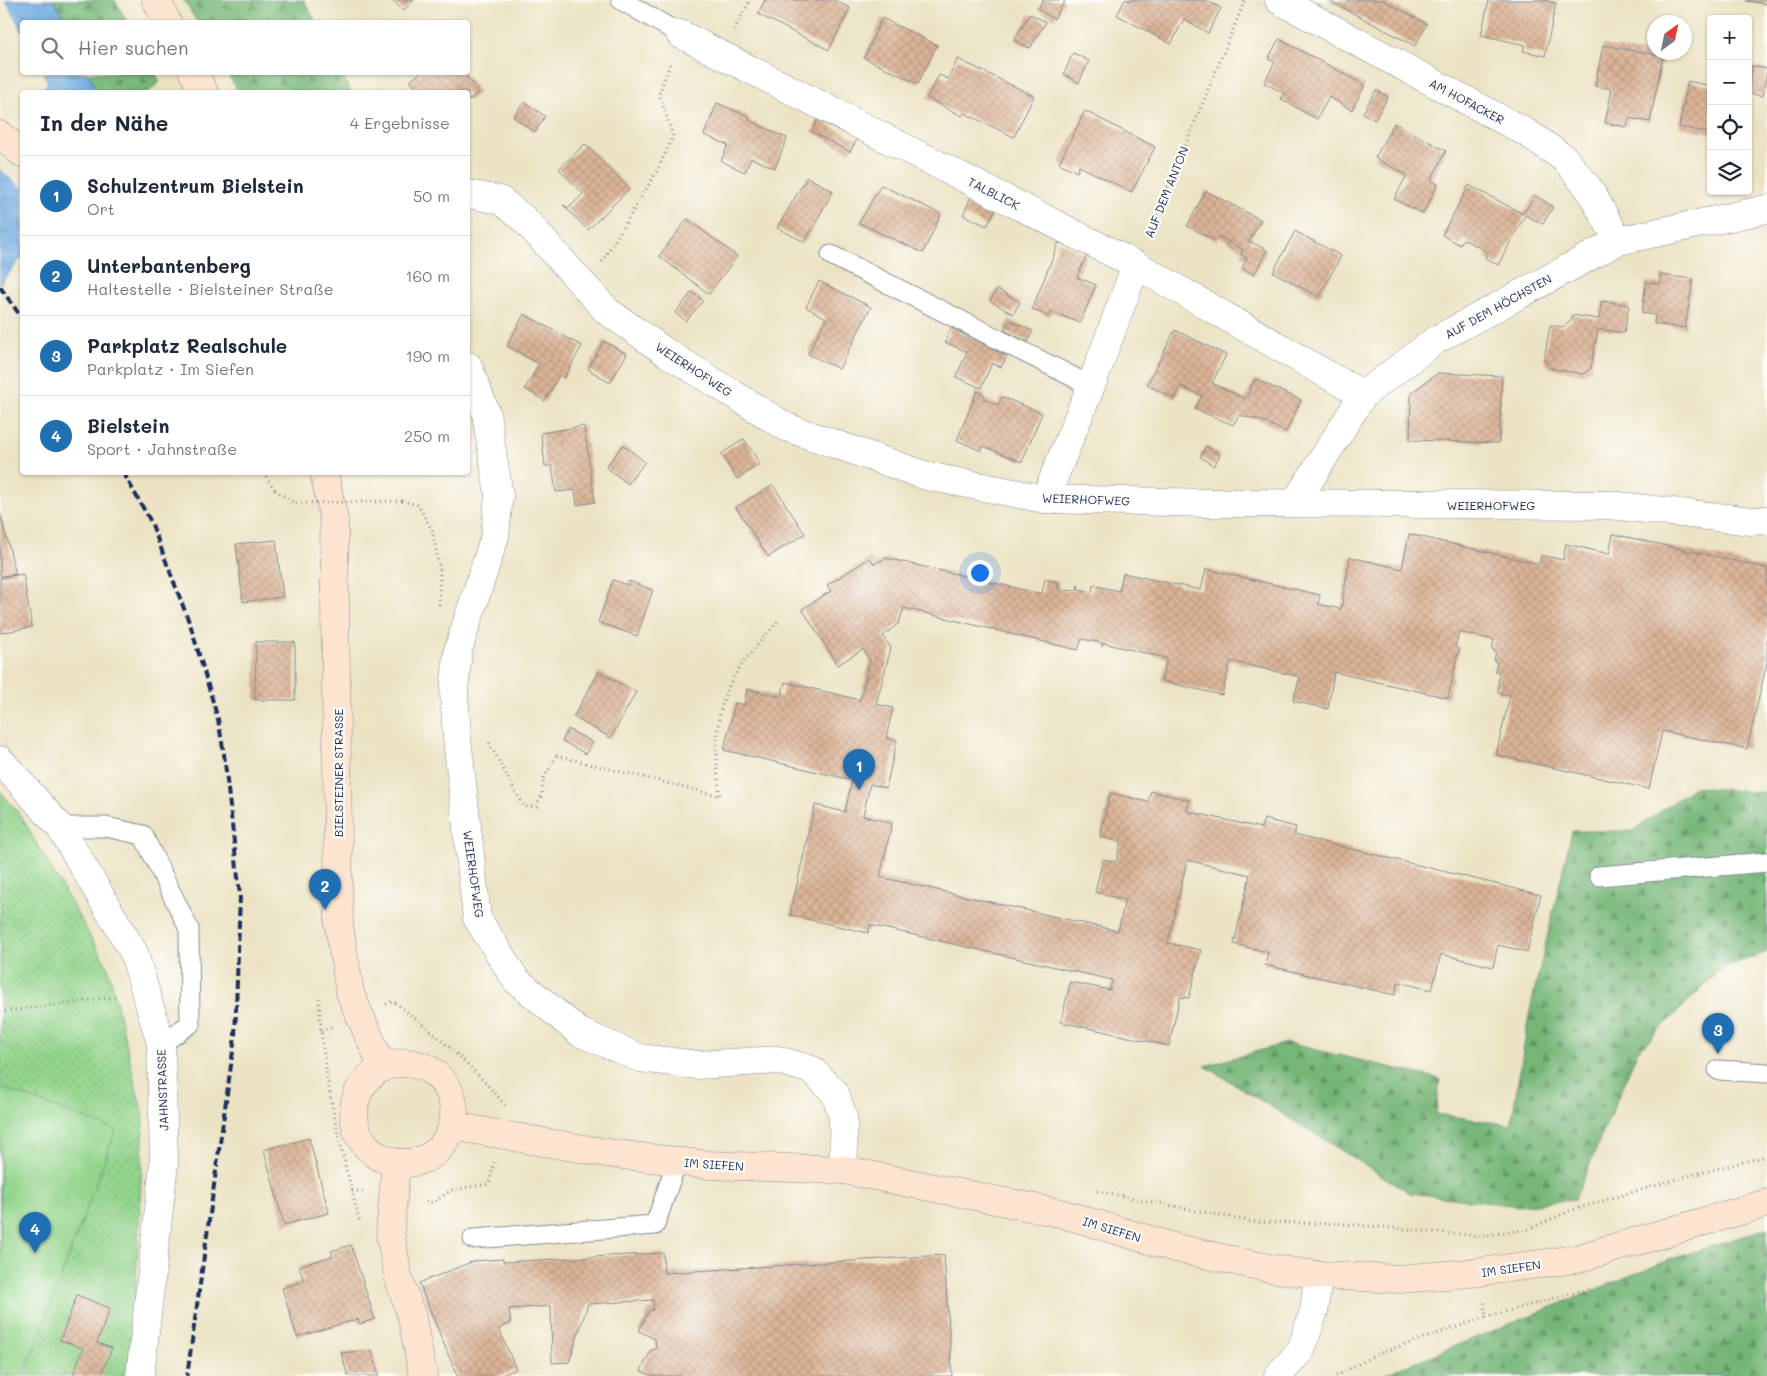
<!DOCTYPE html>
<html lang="de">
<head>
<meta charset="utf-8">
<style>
  :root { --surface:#fff; --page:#f6f6f7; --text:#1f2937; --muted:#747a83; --line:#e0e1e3; --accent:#1f6fb2 }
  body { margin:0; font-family:Mali,sans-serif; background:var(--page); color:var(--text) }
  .controls { position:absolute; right:15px; top:15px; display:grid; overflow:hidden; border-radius:5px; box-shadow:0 1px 4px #0004 }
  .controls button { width:45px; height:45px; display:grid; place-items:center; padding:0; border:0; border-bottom:1px solid var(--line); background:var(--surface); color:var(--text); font:25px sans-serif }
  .compass { position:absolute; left:1647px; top:15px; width:45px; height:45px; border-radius:50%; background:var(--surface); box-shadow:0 1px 4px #0004; rotate:33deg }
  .you { position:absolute; left:979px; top:572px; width:18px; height:18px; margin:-12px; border:4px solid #fff; border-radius:50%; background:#1a73e8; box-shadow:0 0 0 8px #1a73e833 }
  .badge { display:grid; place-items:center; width:32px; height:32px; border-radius:50%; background:var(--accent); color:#fff; font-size:16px; font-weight:700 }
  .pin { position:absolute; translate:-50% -41px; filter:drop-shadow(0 1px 2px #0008) }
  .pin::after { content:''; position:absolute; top:26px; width:18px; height:15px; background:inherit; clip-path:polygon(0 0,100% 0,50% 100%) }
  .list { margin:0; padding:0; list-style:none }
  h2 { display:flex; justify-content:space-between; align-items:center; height:65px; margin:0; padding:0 20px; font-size:21px }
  h2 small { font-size:16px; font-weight:400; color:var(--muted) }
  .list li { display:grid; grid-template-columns:32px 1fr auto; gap:15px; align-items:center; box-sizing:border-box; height:80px; padding:0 20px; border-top:1px solid var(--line) }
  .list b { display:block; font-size:19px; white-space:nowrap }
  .list p { margin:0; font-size:16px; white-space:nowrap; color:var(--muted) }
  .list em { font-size:16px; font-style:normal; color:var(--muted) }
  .icon { flex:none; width:28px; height:28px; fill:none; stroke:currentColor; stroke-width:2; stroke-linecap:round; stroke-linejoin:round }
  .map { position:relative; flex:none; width:1767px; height:1376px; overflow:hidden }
  .search { position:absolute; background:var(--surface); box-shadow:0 1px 4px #0004; left:20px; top:20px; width:450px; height:55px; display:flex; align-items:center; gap:12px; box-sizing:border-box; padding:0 18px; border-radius:5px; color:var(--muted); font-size:19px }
  .panel { position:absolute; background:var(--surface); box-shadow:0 1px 4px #0004; left:20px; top:90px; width:450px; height:385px; border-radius:5px }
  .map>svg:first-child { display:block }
  .forest { fill:url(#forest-firs); stroke:#48726a }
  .park { fill:url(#park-dots); stroke:#568274 }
  .pitch { fill:#92d48b; stroke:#568274 }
  .water { fill:url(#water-ripples); stroke:#456ea0 }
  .pier { fill:#ece3c4 }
  .building { fill:url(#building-cross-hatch) }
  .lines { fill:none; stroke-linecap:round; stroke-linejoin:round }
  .service-casing { stroke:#848991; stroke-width:21 }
  .minor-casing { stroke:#848991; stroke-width:29 }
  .secondary-casing { stroke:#848991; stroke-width:29 }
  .path { stroke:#848991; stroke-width:3; stroke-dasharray:1 4; stroke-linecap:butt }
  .service { stroke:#fff; stroke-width:19 }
  .minor { stroke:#fff; stroke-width:28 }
  .secondary { stroke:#fde4d1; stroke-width:28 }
  .rail { stroke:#1b2f5e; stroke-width:4; stroke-dasharray:8 4; stroke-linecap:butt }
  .path-bridge { stroke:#848991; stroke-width:3; stroke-dasharray:1 4; stroke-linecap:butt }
  .labels { text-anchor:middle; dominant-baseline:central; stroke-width:4.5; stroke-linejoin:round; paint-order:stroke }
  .street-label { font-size:12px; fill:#1b2f5e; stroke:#fdfcf7 }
</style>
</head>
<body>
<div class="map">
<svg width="1767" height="1376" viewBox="0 0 1767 1376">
  <defs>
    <pattern id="forest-firs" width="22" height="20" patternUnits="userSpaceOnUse" patternTransform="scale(1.25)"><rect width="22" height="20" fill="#75b677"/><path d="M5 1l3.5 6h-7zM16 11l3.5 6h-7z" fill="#5f9465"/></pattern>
    <pattern id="park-dots" width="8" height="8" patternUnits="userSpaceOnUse" patternTransform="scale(1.25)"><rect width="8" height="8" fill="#92d48b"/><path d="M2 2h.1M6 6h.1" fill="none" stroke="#7db67a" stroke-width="1.8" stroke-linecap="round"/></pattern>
    <pattern id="water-ripples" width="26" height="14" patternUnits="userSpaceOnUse" patternTransform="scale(1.25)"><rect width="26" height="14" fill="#6face1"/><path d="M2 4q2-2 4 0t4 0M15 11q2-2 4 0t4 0" fill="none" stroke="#5a8cba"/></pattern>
    <pattern id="building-cross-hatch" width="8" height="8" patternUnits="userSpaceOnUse" patternTransform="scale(1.25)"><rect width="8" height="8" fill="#dbb395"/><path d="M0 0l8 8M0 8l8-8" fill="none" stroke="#bb9a83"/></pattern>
  </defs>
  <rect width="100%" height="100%" fill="#fdfcf7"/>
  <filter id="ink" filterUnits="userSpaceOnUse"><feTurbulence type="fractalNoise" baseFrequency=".02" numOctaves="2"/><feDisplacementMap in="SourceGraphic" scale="10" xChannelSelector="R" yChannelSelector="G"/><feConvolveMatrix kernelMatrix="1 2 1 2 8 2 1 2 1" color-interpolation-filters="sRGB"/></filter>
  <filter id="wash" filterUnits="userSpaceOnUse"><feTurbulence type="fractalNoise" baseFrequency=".0096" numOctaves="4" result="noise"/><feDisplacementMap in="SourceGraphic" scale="20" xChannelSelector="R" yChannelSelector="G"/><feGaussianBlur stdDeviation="1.12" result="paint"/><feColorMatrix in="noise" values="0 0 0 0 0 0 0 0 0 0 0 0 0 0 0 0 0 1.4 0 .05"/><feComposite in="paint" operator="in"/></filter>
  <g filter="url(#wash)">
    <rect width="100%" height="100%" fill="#ece3c4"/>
    <g class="forest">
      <polygon points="53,0 115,0 127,22 67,22"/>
      <polygon points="184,0 304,0 316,22 197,22"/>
      <polygon points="88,73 155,73 160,82 148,92 97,92"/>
      <polygon points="227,73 341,73 351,92 239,92"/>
      <polygon points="1694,787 1767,793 1767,952 1722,968 1637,1052 1575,1199 1519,1206 1410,1193 1205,1066 1287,1043 1440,1079 1436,1114 1511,1125 1529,1015 1572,831 1633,831"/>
      <polygon points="1767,1228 1767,1376 1380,1376 1672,1259"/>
    </g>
    <polygon class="park" points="0,791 21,816 108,967 144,1121 131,1376 0,1376"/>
    <polygon class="pitch" points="0,1087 116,1130 24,1376 0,1376"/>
    <g class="water">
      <polygon points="6,0 53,0 67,22 22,22 22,31"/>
      <polygon points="43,73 88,73 97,92 42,92 48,82"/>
      <polygon points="22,131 22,257 0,284 0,160"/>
    </g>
    <polygon class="pier" points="21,129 22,129 22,188 0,169 0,156"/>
    <g id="blocks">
      <g class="building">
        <polygon points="392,0 414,0 403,11"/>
        <polygon points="765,0 834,0 850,8 829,50 758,14"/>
        <polygon points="1043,0 1063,0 1065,1 1054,19 1038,9"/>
        <polygon points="1125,0 1206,0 1221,8 1208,33 1184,19 1171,44 1117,15"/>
        <polygon points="1328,0 1383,0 1427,24 1415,46"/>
        <polygon points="1489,0 1543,0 1556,3 1545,56 1523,51 1525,45 1481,35"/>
        <polygon points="1747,0 1767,0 1767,4 1746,1"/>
        <polygon points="1030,14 1046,22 1030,48 1014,40"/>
        <polygon points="882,18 937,45 918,84 864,58"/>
        <polygon points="1279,39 1365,85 1352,110 1329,97 1317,119 1281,99 1284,93 1264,83 1275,62 1268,59"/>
        <polygon points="1603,45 1663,56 1650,122 1629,118 1627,127 1605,123 1612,89 1595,86"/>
        <polygon points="1073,53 1089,61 1079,83 1064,74"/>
        <polygon points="958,59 1034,96 1014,137 964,113 962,116 927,98 939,75 948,79"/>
        <polygon points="1752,66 1767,69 1763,96 1748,93"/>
        <polygon points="421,72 463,72 479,92 468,101 468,92 419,92 410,81"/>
        <polygon points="1688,81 1711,86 1711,133 1679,127"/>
        <polygon points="1376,90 1388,97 1375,120 1363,113"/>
        <polygon points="524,102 545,116 535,132 513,117"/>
        <polygon points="717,103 748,116 750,121 787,138 775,168 751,158 745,172 721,161 728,145 704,135"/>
        <polygon points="1085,111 1155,147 1132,192 1079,166 1077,172 1059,163"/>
        <polygon points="817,120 857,139 850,152 812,132"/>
        <polygon points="1394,123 1446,151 1431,180 1438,184 1423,214 1394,199 1407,175 1375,158"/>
        <polygon points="585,144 629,189 588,230 563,205 569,208 583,194 559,169"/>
        <polygon points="807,177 833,191 805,242 777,228"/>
        <polygon points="881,185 941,214 923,253 859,223"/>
        <polygon points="1469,185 1523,214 1535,195 1553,207 1543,224 1525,215 1498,265 1485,258 1488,252 1463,239 1460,245 1442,235"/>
        <polygon points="1206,191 1261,220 1249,241 1267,250 1254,275 1242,268 1247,258 1241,255 1243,250 1219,236 1216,241 1187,226"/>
        <polygon points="971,197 996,209 987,226 963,215"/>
        <polygon points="687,219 737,256 709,294 659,256"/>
        <polygon points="1295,231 1341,256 1319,297 1273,272"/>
        <polygon points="1059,242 1087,255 1077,277 1096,285 1080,323 1052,312 1050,317 1032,309"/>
        <polygon points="1661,275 1693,279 1685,328 1654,324 1655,315 1642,313 1646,282 1660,284"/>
        <polygon points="819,281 871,307 839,369 808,354 826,318 806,307"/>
        <polygon points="997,289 1020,302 1013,314 990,301"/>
        <polygon points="692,292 703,301 686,321 675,313"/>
        <polygon points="1602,301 1629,305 1624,333 1598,329 1591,368 1583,374 1550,368 1544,360 1550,325 1563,327 1572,320 1572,315 1599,319"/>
        <polygon points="524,314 582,346 564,378 559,375 545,401 525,389 539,364 507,346"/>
        <polygon points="1009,320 1033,331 1028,342 1004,330"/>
        <polygon points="951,328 1007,356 1001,367 992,363 981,388 956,377 967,352 945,342"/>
        <polygon points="1175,330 1226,355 1212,383 1245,399 1255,379 1301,400 1286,432 1260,420 1239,415 1233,425 1195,409 1202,396 1181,386 1175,399 1147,385"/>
        <polygon points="604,341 627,354 610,383 588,369"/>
        <polygon points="1438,373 1502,376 1499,443 1410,440 1411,393"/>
        <polygon points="977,391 985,395 984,399 998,405 1002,397 1042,413 1022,462 983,446 981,451 957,440"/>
        <polygon points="584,426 595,502 577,505 575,490 556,492 552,466 545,466 541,433"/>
        <polygon points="744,439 760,464 737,479 721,454"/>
        <polygon points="623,445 645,462 628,484 606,467"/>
        <polygon points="1206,446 1220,455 1214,466 1200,457"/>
        <polygon points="773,485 805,534 768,557 736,507"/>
        <polygon points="0,513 16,574 0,576"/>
        <polygon points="1409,534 1539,564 1541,555 1563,560 1566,544 1609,554 1613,534 1767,568 1767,662 1747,749 1662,731 1649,789 1496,755 1510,695 1498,692 1499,672 1495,671 1497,662 1494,661 1496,651 1492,650 1494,640 1459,632 1455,647 1459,649 1448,698 1334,672 1328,709 1293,701 1300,677 1230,661 1222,695 1161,681 1167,659 1166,658 1103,643 1102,647 1102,643 1082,639 1078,650 904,608 899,623 883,636 891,648 876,704 893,708 886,738 897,740 886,788 870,784 863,816 892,823 880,877 1118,931 1125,900 1095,892 1103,859 1116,862 1121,842 1100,837 1110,793 1148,802 1151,791 1189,800 1187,811 1261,828 1264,819 1296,827 1294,835 1541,895 1527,952 1498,945 1493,967 1441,954 1432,990 1398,982 1395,995 1265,965 1268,952 1234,944 1250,875 1187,860 1168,943 1201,950 1189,998 1180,997 1169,1046 1061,1022 1070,982 1110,990 1112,980 870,925 868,933 790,915 815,805 845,812 852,780 724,750 735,703 744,705 747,689 781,697 785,682 860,700 870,660 863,649 838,665 802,609 831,591 827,585 870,558 874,564 886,558 1042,594 1045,579 1058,582 1059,591 1077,590 1078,585 1079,589 1092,592 1093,585 1119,591 1123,573 1201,590 1206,569 1320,595 1318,604 1341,609 1350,557 1402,569"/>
        <polygon points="276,540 283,597 243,602 236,544"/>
        <polygon points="23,574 32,627 0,633 0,578"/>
        <polygon points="613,580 628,585 629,581 653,590 637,636 598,622"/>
        <polygon points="256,642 295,642 295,700 255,700"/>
        <polygon points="599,672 636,692 611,738 573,717"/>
        <polygon points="568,729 592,742 586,754 562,741"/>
        <polygon points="309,1138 329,1213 284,1225 264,1150"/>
        <polygon points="351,1245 375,1319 360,1324 358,1319 297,1337 282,1288 304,1281 299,1266 333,1256 331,1251"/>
        <polygon points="663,1253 664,1273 944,1255 952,1376 652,1376 641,1371 651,1350 656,1349 655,1339 639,1331 649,1310 653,1310 653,1300 588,1304 569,1362 552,1363 551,1306 509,1309 511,1323 499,1329 516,1369 499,1376 457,1376 419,1283 474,1261 503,1259 503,1262"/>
        <polygon points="77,1295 110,1308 97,1343 112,1348 101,1376 73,1376 83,1348 60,1340"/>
        <polygon points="372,1350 379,1376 348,1376 341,1353"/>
      </g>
    </g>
  </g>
  <g filter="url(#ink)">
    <use href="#blocks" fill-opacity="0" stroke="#848991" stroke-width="1"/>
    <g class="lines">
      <defs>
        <g id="service">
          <polyline points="621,0 680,34"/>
          <polyline points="831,255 1091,386"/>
          <polyline points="60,827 106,827 143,835 189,929 190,1024 161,1044"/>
          <polyline points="1599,876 1767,862"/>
          <polyline points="1718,1070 1767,1073"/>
          <polyline points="473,1239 655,1225 677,1161"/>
        </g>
        <g id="minor">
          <polyline points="1279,0 1529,134 1565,159 1590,190 1618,241"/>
          <polyline points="680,34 1136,265 1363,395"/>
          <polyline points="468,194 500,200 524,219 607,311 667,353 786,427 927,476 1045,499 1209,503 1610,505 1752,521 1767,520"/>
          <polyline points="468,366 486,413 499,495 495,536 458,650 454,692 457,738 477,918 516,980 579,1032 640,1058 697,1065 778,1060 812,1070 835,1093 843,1117 844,1170"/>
          <polyline points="1045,499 1091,386 1136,265"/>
          <polyline points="1295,503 1363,395 1436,340 1618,241 1767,209"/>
          <polyline points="0,760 60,827 134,953 161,1044 164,1164 140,1376"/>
          <polyline points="1278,1376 1301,1350 1314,1311 1318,1275"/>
        </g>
        <g id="secondary">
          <polyline points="156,0 167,22"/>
          <polyline points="193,72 204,92"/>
          <polyline points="0,135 22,153"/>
          <polyline points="324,472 334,520 339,925 350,993 382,1066"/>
          <circle cx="404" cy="1113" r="50"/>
          <polyline points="452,1126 607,1153 709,1165 844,1170 1060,1213 1176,1248 1268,1268 1318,1275 1400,1279 1480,1272 1576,1259 1767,1203"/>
          <polyline points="396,1164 390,1233 398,1276 412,1318 423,1376"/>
        </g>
      </defs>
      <use href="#service" class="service-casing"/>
      <use href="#minor" class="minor-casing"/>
      <use href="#secondary" class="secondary-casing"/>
      <g class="path">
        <polyline points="734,30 750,0"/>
        <polyline points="1147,238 1245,0"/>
        <polyline points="602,262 657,171 673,136 659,94 671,61"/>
        <polyline points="263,472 275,490"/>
        <polyline points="402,501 418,505 432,530 440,571 439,606"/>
        <path d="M489,743L524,807L537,806L542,794L543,779L557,756L720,796C715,756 713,714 733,678C745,657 764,638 779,620"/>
        <path d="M319,998C322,1075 341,1149 360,1223"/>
        <path d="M386,1004L393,1001C437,1035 469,1062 505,1105"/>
        <polyline points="0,1012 116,997"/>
        <polyline points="321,1031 332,1026"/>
        <polyline points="352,1191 364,1191"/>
        <polyline points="1097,1191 1254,1222 1347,1224 1479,1236 1529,1229 1572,1210 1684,1177 1767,1156"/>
        <polyline points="421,1200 433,1203 451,1190 489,1184 494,1162"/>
        <polyline points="1486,1317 1592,1288"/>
        <polyline points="1336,1376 1377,1354 1486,1317 1484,1300"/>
      </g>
      <use href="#service" class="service"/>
      <use href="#minor" class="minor"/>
      <use href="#secondary" class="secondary"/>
      <g class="rail">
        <polyline points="0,287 22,318"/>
        <polyline points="123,472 151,522 191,627 218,719 224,754 240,895 235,1037 187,1376"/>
      </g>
      <polyline class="path-bridge" points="275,490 294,503 402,501"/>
    </g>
  </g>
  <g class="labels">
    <g class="street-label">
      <text transform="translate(1467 101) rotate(28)">AM HOFACKER</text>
      <text transform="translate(1166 192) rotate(-68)">AUF DEM ANTON</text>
      <text transform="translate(994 193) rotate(27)">TALBLICK</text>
      <text transform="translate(1498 306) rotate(-29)">AUF DEM HÖCHSTEN</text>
      <text transform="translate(694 369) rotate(33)">WEIERHOFWEG</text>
      <text transform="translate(1086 499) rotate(2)">WEIERHOFWEG</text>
      <text x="1491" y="505">WEIERHOFWEG</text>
      <text transform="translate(338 773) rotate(-90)">BIELSTEINER STRASSE</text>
      <text transform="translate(474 874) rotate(82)">WEIERHOFWEG</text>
      <text transform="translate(162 1090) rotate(-92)">JAHNSTRASSE</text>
      <text transform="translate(714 1164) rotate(4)">IM SIEFEN</text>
      <text transform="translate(1112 1229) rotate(17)">IM SIEFEN</text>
      <text transform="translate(1511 1268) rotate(-8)">IM SIEFEN</text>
    </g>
  </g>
</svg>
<div class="controls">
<button>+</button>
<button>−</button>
<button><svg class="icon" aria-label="locate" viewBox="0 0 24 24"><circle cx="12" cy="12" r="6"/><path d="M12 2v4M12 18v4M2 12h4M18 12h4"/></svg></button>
<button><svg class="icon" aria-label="layers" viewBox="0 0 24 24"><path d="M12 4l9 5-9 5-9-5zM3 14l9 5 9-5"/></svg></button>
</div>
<svg class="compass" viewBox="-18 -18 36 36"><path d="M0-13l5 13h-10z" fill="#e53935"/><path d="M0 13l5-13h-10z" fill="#747a83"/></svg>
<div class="you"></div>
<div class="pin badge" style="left:859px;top:790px">1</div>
<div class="pin badge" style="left:325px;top:910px">2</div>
<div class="pin badge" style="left:1718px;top:1054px">3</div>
<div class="pin badge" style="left:35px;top:1253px">4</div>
<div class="search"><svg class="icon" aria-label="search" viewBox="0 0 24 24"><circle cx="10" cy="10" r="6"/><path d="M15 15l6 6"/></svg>Hier suchen</div>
<section class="panel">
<h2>In der Nähe<small>4 Ergebnisse</small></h2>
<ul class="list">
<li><span class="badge">1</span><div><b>Schulzentrum Bielstein</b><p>Ort</p></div><em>50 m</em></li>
<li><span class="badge">2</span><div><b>Unterbantenberg</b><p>Haltestelle · Bielsteiner Straße</p></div><em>160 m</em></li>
<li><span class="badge">3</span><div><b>Parkplatz Realschule</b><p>Parkplatz · Im Siefen</p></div><em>190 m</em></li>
<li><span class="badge">4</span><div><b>Bielstein</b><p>Sport · Jahnstraße</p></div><em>250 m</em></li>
</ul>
</section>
</div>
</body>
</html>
